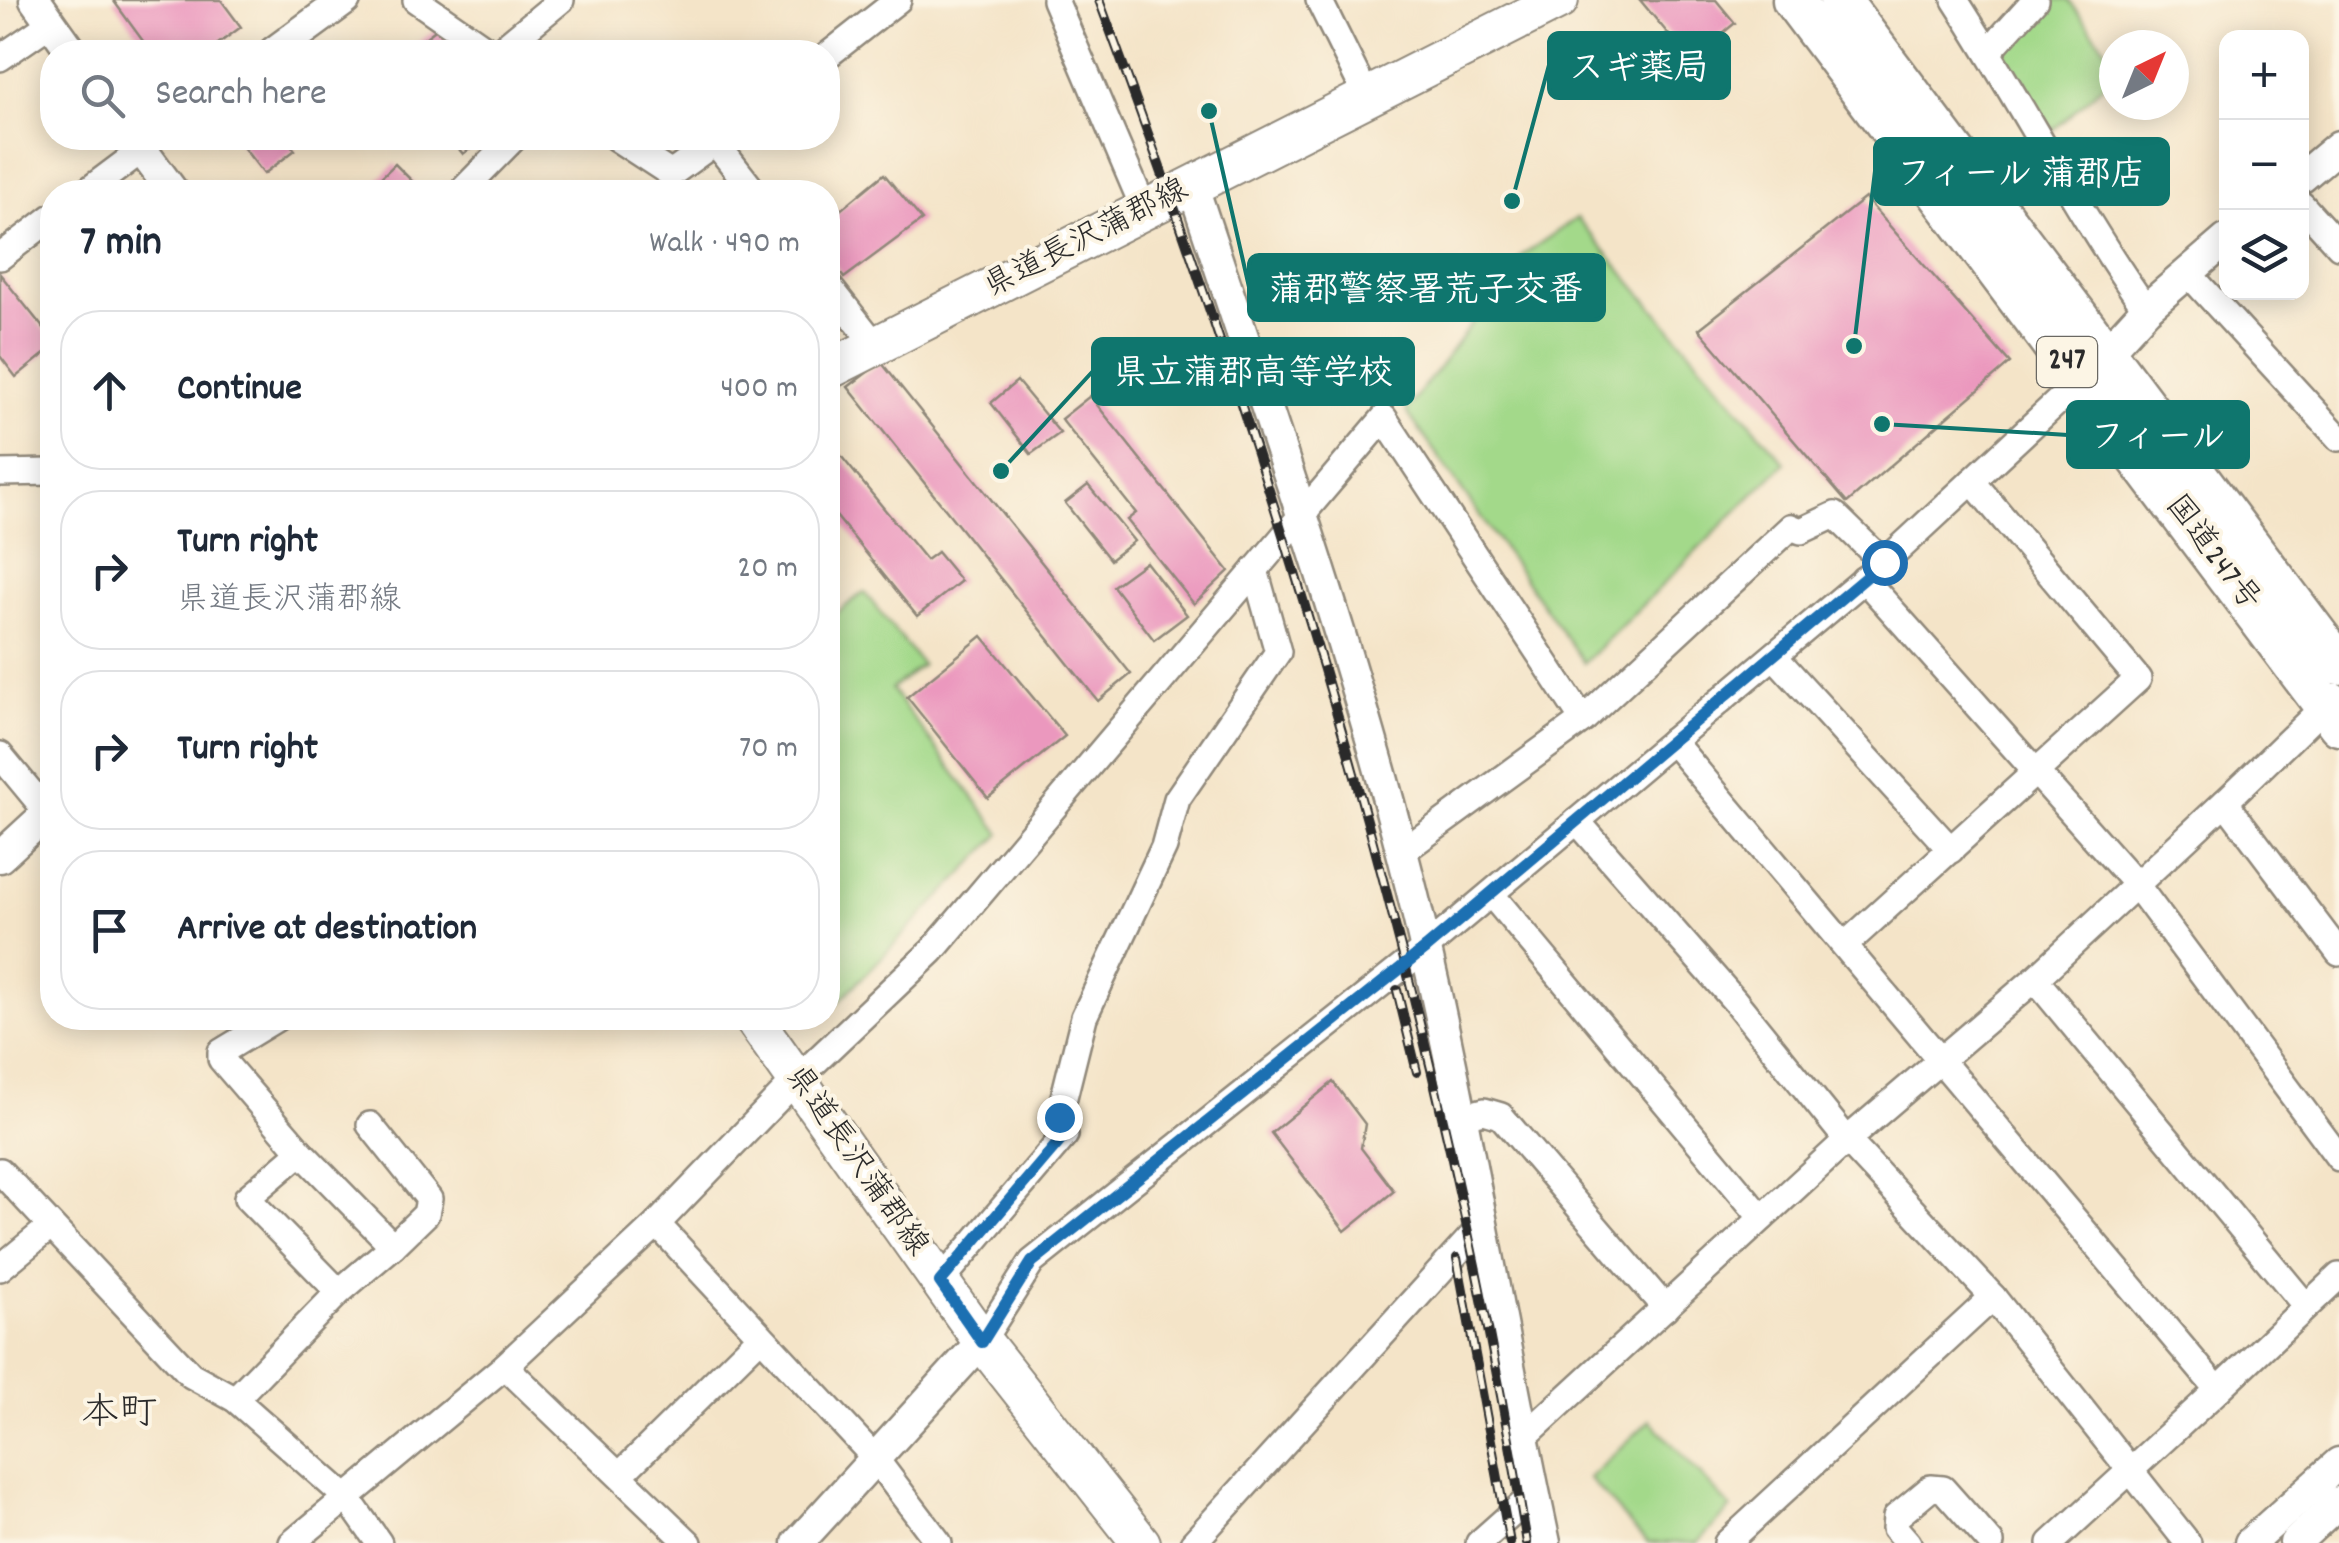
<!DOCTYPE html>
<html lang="en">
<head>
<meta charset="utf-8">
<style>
  :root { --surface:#fff; --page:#f6f6f7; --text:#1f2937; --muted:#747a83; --line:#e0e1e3 }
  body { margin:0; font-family:Dekko,"Klee One",sans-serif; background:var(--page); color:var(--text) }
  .controls { position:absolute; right:30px; top:30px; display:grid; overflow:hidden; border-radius:20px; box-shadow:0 5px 25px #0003 }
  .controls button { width:90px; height:90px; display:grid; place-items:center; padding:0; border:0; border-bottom:2px solid var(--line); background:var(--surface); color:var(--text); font:50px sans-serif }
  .compass { position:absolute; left:2099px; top:30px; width:90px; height:90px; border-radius:50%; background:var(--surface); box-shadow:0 5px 25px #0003; rotate:43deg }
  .stop { position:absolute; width:30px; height:30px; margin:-22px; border:8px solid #1f6fb2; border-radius:50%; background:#fff }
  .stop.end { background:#1f6fb2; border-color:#fff; box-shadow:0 2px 10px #0008 }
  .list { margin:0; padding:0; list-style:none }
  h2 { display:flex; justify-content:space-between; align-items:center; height:130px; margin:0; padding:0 40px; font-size:42px }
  h2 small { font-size:32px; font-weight:400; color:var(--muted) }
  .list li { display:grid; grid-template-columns:65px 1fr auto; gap:30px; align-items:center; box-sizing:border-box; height:160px; margin:0 20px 20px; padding:0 20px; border:2px solid var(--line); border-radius:40px }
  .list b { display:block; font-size:38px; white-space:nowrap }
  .list p { margin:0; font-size:32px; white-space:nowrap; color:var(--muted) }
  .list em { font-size:32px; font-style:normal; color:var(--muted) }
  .icon { flex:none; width:55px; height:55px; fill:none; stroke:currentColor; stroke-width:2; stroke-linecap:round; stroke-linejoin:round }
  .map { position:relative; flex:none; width:2339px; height:1543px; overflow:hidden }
  .search { position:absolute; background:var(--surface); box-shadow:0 5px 25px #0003; left:40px; top:40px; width:800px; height:110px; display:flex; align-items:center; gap:25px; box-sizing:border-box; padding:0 35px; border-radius:40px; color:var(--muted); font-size:38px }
  .panel { position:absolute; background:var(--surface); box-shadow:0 5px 25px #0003; left:40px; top:180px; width:800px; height:850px; border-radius:40px }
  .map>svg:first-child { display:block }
  .green { fill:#a3d98a; stroke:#67825a; stroke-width:2.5 }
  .building { fill:#eb98be }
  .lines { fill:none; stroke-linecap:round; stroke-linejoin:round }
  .minor-casing { stroke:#90887a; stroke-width:30 }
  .tertiary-casing { stroke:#90887a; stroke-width:35 }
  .primary-casing { stroke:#90887a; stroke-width:42 }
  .trunk-casing { stroke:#90887a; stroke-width:45 }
  .minor { stroke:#fff; stroke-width:25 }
  .tertiary { stroke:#fff; stroke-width:30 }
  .primary { stroke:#fff; stroke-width:38 }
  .trunk { stroke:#fff; stroke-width:40 }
  .rail-casing { stroke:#2b2b2b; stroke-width:10 }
  .rail { stroke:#fcf5e5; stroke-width:6; stroke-dasharray:19; stroke-linecap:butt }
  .route { stroke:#1f6fb2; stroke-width:12 }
  .labels { text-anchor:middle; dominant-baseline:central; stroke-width:8; stroke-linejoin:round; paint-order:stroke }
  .shield { fill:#fcf5e5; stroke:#6a6863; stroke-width:2.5 }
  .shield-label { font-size:30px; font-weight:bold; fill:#2b2b2b }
  .street-label { font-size:32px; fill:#2b2b2b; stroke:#fcf5e5 }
  .quarter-label { font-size:38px; fill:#2b2b2b; stroke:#fcf5e5 }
  .leader { fill:none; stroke:#0f766e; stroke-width:4 }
  .callout-dot { fill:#0f766e; stroke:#fcf5e5; stroke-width:4 }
  .callout { fill:#0f766e; stroke:#0f766e; stroke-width:4 }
  .callout-label { font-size:35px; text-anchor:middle; font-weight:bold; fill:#fff }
</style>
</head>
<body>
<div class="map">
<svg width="2339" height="1543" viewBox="0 0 2339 1543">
  <rect width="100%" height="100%" fill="#fcf5e5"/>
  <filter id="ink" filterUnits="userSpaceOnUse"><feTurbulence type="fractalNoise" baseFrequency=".01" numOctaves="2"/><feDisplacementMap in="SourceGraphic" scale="20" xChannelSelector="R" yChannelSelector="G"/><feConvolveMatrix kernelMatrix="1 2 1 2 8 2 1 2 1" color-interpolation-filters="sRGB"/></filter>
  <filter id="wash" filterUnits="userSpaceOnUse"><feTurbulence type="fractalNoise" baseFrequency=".0048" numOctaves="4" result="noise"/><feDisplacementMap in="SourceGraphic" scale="40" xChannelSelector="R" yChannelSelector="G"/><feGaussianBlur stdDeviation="2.25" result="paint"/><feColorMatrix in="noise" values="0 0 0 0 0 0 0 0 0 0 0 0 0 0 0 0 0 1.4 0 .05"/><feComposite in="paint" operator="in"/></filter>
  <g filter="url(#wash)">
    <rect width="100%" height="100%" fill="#f4e4c8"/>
    <g class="green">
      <polygon points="2043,0 2068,0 2114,59 2114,75 2049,134 2000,58"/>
      <polygon points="1577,218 1785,463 1584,663 1406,411 1523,255"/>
      <polygon points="864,592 922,665 891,689 1001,834 828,1013 828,620"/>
      <polygon points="1650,1420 1731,1508 1697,1543 1647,1543 1589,1478"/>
    </g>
    <g id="blocks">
      <g class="building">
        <polygon points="113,0 221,0 241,27 207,52 151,52"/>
        <polygon points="1640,0 1716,0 1735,23 1690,60"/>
        <polygon points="438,28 457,52 406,52"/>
        <polygon points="236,138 285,138 295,150 264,174"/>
        <polygon points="450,138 484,138 463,154"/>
        <polygon points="395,164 423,192 384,192 375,183"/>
        <polygon points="884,174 922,220 844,278 828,256 828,220"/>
        <polygon points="1865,198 2010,363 1847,503 1699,329"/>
        <polygon points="0,274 52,339 52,348 16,377 0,356"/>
        <polygon points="881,362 1131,674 1098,701 848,387"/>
        <polygon points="1017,381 1060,433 1031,454 991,403"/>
        <polygon points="1090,396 1229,571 1194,604 1127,520 1136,513 1061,419"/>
        <polygon points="828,440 926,560 937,552 961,581 917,616 828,506"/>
        <polygon points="1088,485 1134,541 1110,560 1065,503"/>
        <polygon points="1146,562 1187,615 1154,640 1113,586"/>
        <polygon points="982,636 1065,736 988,798 907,697"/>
        <polygon points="1333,1082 1365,1124 1361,1148 1394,1191 1345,1231 1271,1133"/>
      </g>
    </g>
  </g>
  <g filter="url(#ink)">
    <use href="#blocks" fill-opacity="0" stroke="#90887a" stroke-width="2.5"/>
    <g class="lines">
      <defs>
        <g id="minor">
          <polyline points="416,0 491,52"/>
          <polyline points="1055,0 1145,211"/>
          <polyline points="1319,0 1367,97"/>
          <path d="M1955,0C2021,102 2076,210 2146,309"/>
          <polyline points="498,52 561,0"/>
          <polyline points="1988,52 2035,0"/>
          <polyline points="828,55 898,0"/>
          <polyline points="0,58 51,23"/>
          <polyline points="616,138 671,174 721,138"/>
          <polyline points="715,142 754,192"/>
          <polyline points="86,192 142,150"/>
          <polyline points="461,192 514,138"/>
          <polyline points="2302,205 2339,246"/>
          <polyline points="0,257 52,217"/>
          <polyline points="2188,273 2339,438"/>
          <polyline points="828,285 876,346"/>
          <polyline points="0,473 52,472"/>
          <polyline points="1864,579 2135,883 2339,1158"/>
          <polyline points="1774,656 1951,850"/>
          <polyline points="2335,696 2225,802 2339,953"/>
          <polyline points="1672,741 2218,1390 2051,1543"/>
          <polyline points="0,755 48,813"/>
          <polyline points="1577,821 1735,1001 1847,1140 1993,1297 2188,1543"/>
          <polyline points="1402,852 1583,720 1791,527 1801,531 1835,515 1884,563"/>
          <polyline points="1491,894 1762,1218"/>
          <polyline points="1845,945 2138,679 1972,481"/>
          <polyline points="2035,979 2305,1305"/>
          <polyline points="1461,1117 1484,1111 1501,1116 1665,1308"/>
          <polyline points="370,1125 429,1199 426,1214 393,1246"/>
          <polyline points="301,1152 247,1198 339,1292"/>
          <polyline points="0,1171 191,1375 235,1399 348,1499 379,1543"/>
          <polyline points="657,1224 874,1457 939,1543"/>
          <polyline points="0,1268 50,1227"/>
          <polyline points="940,1282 1065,1135 1059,1117 1084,1017 1164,847 1177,799 1278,652 1255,570"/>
          <polyline points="982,1341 1032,1262 1426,948 1884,563 2081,380"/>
          <polyline points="505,1366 689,1543"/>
          <polyline points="2218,1390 2339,1276"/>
          <polyline points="235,1399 339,1292 393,1246 301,1152 221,1059 221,1052 277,1018"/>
          <polyline points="1523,1438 1847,1140 2035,979 2225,802"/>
          <polyline points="621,1474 760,1337"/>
          <polyline points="292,1543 505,1366 657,1224 796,1080 932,951 1384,418 1583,720"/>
          <polyline points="1193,1543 1483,1224"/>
          <polyline points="1479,1543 1534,1494"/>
          <polyline points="1727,1543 1993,1297"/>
          <polyline points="1908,1543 1895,1528 1896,1517 1931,1488 1943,1489 1991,1543"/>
        </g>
        <g id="tertiary">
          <polyline points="35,0 72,52"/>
          <polyline points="274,52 345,0"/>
          <polyline points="133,138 173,192"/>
          <polyline points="2302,177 2339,146"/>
          <path d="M1193,187C1266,408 1345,630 1403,856C1462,1082 1495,1315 1545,1543"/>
          <polyline points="2091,369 2146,309 2226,240"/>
          <polyline points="0,857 52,809"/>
          <polyline points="798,1543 982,1341"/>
          <polyline points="2250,1543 2339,1463"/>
          <polyline points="2295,1543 2339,1502"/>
        </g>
        <g id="primary">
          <polyline points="828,370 1559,0"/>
          <polyline points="753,1018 982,1341 1141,1543"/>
        </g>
        <g id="trunk">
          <polyline points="1793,0 2339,725"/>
          <polyline points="1840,0 2339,664"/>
        </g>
      </defs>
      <use href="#minor" class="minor-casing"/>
      <use href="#tertiary" class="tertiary-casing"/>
      <use href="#primary" class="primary-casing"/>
      <use href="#trunk" class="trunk-casing"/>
      <use href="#minor" class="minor"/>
      <use href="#tertiary" class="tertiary"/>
      <use href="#primary" class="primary"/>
      <use href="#trunk" class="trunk"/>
      <defs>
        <g id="rail">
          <path d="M1099,0C1286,501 1440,1014 1527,1543"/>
          <polyline points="1397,990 1417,1072"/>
          <polyline points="1457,1258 1510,1543"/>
        </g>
      </defs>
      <use href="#rail" class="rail-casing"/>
      <use href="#rail" class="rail"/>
    </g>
  </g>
  <g class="lines" filter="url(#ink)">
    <polyline class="route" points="1059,1117 1065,1135 940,1282 982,1342 1032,1262 1426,948 1884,562"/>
  </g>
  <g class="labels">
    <rect class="shield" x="2037" y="337" width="60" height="50" rx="8"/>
    <g class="shield-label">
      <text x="2067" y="362">247</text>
    </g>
    <g class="street-label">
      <text transform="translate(1087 240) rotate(-27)">県道長沢蒲郡線</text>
      <text transform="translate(2211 554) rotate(53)">国道247号</text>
      <text transform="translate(855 1162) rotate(55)">県道長沢蒲郡線</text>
    </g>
    <g class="quarter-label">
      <text x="119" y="1415">本町</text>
    </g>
  </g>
  <path class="leader" d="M1512 201L1549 65M1854 346L1875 171M1209 111L1249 287M1001 471L1093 371M1882 424L2068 435"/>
  <g class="callout-dot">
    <circle cx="1512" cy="201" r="10"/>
    <circle cx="1854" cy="346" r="10"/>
    <circle cx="1209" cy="111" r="10"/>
    <circle cx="1001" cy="471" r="10"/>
    <circle cx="1882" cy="424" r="10"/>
  </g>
  <g class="callout">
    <rect x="1549" y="33" width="180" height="65" rx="10"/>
    <rect x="1875" y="139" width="293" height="65" rx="10"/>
    <rect x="1249" y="255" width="355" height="65" rx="10"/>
    <rect x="1093" y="339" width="320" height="65" rx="10"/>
    <rect x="2068" y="402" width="180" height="65" rx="10"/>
  </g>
  <g class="callout-label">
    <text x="1639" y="78">スギ薬局</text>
    <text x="2021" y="184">フィール 蒲郡店</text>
    <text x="1426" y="300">蒲郡警察署荒子交番</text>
    <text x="1253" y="383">県立蒲郡高等学校</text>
    <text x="2158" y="447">フィール</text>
  </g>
</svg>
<div class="controls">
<button>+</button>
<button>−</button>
<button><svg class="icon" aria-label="layers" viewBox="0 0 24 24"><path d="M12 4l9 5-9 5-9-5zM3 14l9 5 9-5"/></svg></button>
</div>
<svg class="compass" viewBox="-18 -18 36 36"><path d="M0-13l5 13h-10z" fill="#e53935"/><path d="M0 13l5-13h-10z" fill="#747a83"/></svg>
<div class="stop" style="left:1884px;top:562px"></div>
<div class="stop end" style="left:1059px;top:1117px"></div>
<div class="search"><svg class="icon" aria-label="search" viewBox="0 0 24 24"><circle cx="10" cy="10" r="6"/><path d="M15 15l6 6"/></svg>Search here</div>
<section class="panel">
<h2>7 min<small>Walk · 490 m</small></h2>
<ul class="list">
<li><svg class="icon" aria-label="ahead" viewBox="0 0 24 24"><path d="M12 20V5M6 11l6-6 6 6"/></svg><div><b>Continue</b></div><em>400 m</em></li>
<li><svg class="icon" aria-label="right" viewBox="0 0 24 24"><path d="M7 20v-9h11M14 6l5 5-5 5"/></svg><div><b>Turn right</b><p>県道長沢蒲郡線</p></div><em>20 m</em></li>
<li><svg class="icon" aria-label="right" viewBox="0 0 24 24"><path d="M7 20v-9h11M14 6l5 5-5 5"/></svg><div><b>Turn right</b></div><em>70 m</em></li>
<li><svg class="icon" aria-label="arrive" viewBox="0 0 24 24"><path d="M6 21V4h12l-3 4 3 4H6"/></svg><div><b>Arrive at destination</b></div></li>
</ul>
</section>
</div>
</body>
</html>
